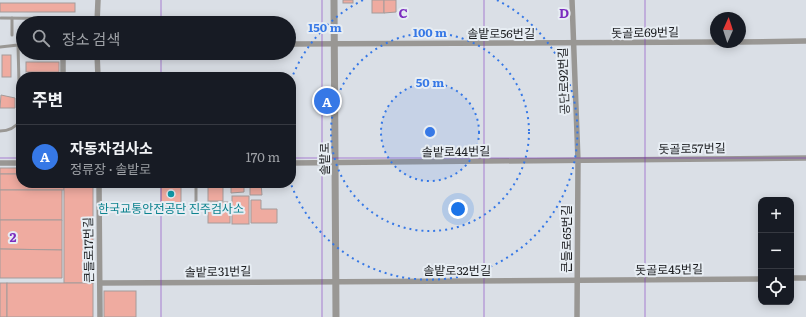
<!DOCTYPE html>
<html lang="ko">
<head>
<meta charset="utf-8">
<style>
  :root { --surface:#171b24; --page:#20242c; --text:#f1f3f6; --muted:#9ea1a6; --line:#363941; --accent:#3678e6 }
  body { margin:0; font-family:Literata,"Noto Sans KR",serif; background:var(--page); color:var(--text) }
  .controls { position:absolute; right:12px; bottom:12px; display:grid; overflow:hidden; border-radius:8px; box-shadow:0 2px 10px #0003 }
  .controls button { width:36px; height:36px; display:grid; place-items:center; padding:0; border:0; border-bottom:1px solid var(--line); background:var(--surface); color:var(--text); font:20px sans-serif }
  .compass { position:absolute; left:710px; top:12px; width:36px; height:36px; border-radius:50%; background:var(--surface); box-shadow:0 2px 10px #0003; rotate:3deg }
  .you { position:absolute; left:458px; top:209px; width:14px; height:14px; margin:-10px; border:3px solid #fff; border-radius:50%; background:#1a73e8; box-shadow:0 0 0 6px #1a73e833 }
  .badge { display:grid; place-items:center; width:26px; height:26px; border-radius:50%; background:var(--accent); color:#fff; font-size:13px; font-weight:700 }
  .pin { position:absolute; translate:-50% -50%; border:2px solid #fff; box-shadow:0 1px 4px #0006 }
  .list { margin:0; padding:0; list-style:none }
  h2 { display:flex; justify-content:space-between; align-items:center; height:52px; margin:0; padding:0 16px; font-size:17px }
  h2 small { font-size:13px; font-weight:400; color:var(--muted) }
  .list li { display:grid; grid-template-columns:26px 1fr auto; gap:12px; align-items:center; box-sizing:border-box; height:64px; padding:0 16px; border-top:1px solid var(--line) }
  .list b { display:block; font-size:15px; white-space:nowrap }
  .list p { margin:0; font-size:13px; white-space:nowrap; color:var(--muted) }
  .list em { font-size:13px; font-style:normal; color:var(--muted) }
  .icon { flex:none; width:22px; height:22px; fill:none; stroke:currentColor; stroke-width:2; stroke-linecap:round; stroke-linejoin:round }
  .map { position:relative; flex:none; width:806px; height:317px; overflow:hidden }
  .search { position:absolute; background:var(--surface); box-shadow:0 2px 10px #0003; left:16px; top:16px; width:280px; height:44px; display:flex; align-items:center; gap:10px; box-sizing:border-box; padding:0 14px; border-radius:22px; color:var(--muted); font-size:15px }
  .panel { position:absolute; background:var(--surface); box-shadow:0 2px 10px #0003; left:16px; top:72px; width:280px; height:116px; border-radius:16px }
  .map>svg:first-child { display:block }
  .building { fill:#efaba0; stroke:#a49b9a }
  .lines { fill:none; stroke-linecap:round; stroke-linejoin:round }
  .service { stroke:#999794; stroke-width:3 }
  .minor { stroke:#999794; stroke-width:5.5 }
  .tertiary { stroke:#999794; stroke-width:7 }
  .grid { fill:none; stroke:#7b2cbf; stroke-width:1; stroke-opacity:0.55 }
  .ring { fill:none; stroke:#3678e6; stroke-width:2; stroke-dasharray:2 4 }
  .culture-dot { fill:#0f9aa8; stroke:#e7edf3; stroke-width:1.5 }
  .labels { text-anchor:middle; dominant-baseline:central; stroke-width:4; stroke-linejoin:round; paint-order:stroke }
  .street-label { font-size:12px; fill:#1e2023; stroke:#e7edf3 }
  .culture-label { font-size:12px; fill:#0d838f; stroke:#e7edf3 }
  .grid-label { font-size:13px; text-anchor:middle; font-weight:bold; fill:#7b2cbf; stroke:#e7edf3; stroke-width:4; stroke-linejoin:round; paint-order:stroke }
  .centre { fill:#3678e6; stroke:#e7edf3; stroke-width:2 }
  .ring-label { font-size:12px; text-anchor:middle; font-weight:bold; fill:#3678e6; stroke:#e7edf3; stroke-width:4; stroke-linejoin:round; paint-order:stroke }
</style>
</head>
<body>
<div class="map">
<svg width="806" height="317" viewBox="0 0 806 317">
  <rect width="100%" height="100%" fill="#dadfe6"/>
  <g class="building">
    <rect x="343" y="0" width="10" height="3"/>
    <rect x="372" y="0" width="12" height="13"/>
    <polygon points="384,0 396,0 396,12 384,13"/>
    <rect x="0" y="3" width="75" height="9"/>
    <rect x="20" y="27" width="3" height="8"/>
    <rect x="2" y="55" width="9" height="22"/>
    <rect x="26" y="62" width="33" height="10"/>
    <rect x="27" y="76" width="32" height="1"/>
    <polygon points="1,95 15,98 15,108 0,108"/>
    <rect x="0" y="168" width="21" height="6"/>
    <polygon points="0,174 21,174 21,183 64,183 64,190 0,190"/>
    <rect x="64" y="183" width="29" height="100"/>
    <polygon points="161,183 181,183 181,205 174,205 174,207 161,207"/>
    <rect x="208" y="183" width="15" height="18"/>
    <polygon points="231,183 244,183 244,192 231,193"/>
    <polygon points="250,183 261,183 262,195 250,195"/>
    <rect x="0" y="190" width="62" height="30"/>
    <rect x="232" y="196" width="17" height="28"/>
    <polygon points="251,200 261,200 261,209 277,209 277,223 251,223"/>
    <rect x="208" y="202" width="22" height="21"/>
    <polygon points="0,220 62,220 62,250 0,249"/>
    <polygon points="0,249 62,250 62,278 0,278"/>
    <rect x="0" y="283" width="7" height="34"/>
    <rect x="7" y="283" width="86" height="34"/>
    <rect x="104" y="291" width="32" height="26"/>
  </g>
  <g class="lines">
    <g class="service">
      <polyline points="1,18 97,19"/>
      <polyline points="12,35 12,18"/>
      <polyline points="0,47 18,45"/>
      <path d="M0,131C9,131 15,128 20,121L18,45L23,44"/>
      <polyline points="196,183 196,205"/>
    </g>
    <g class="minor">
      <polyline points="572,0 578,161 577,317"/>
      <polyline points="97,23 98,0"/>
      <polyline points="740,42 806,41"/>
      <polyline points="289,44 718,42"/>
      <polyline points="63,53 63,77"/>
      <polyline points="97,53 98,77"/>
      <polyline points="0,163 21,163"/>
      <polyline points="291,163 806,158"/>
      <polyline points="99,183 100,317"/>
      <polyline points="791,278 806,278"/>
      <path d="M100,283C320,281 541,282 761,279"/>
    </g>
    <polyline class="tertiary" points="334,0 336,317"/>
  </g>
  <path class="grid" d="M161,0V23M322,0V317M484,0V317M645,0V317M161,53V77M0,158H21M291,158H806M161,183V317"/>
  <circle cx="430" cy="132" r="49" fill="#3678e6" fill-opacity=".12"/>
  <g class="ring">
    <circle cx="430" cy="132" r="49"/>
    <circle cx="430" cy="132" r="99"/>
    <path d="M291 80A148 148 0 0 1 363 0M497 0A148 148 0 1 1 291 184"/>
  </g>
  <circle class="culture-dot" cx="171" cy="194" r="4"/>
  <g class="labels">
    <g class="street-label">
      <text transform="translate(645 32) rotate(-1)">돗골로69번길</text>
      <text x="501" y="33">솔밭로56번길</text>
      <text transform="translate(563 81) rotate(-92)">공단로92번길</text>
      <text transform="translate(692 148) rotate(-1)">돗골로57번길</text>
      <text transform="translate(456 151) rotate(-1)">솔밭로44번길</text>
      <text transform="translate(324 159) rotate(-90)">솔밭로</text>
      <text transform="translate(566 239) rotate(-90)">큰들로65번길</text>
      <text transform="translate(88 250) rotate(-91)">큰들로17번길</text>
      <text transform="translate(669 269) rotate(-1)">돗골로45번길</text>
      <text x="457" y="270">솔밭로32번길</text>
      <text transform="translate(218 271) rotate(-1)">솔밭로31번길</text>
    </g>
    <g class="culture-label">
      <text x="171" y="208">한국교통안전공단 진주검사소</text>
    </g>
  </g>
  <g class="grid-label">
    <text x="403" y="18">C</text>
    <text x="564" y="18">D</text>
    <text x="13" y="242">2</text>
  </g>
  <circle cx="430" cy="132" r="6" class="centre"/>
  <g class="ring-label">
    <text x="325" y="32">150 m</text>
    <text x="430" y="37">100 m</text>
    <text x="430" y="87">50 m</text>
  </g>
</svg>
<div class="controls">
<button>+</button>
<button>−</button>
<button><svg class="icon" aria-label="locate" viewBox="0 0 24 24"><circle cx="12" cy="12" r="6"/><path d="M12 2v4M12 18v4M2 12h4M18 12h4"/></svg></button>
</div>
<svg class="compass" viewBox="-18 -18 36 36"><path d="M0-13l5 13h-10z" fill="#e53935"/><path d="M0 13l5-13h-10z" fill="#9ea1a6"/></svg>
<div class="you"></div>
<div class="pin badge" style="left:327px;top:101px">A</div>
<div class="search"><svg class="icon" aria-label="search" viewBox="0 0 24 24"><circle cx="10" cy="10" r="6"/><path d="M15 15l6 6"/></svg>장소 검색</div>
<section class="panel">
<h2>주변<small></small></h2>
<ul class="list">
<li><span class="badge">A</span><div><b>자동차검사소</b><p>정류장 · 솔밭로</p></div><em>170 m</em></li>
</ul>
</section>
</div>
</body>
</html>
